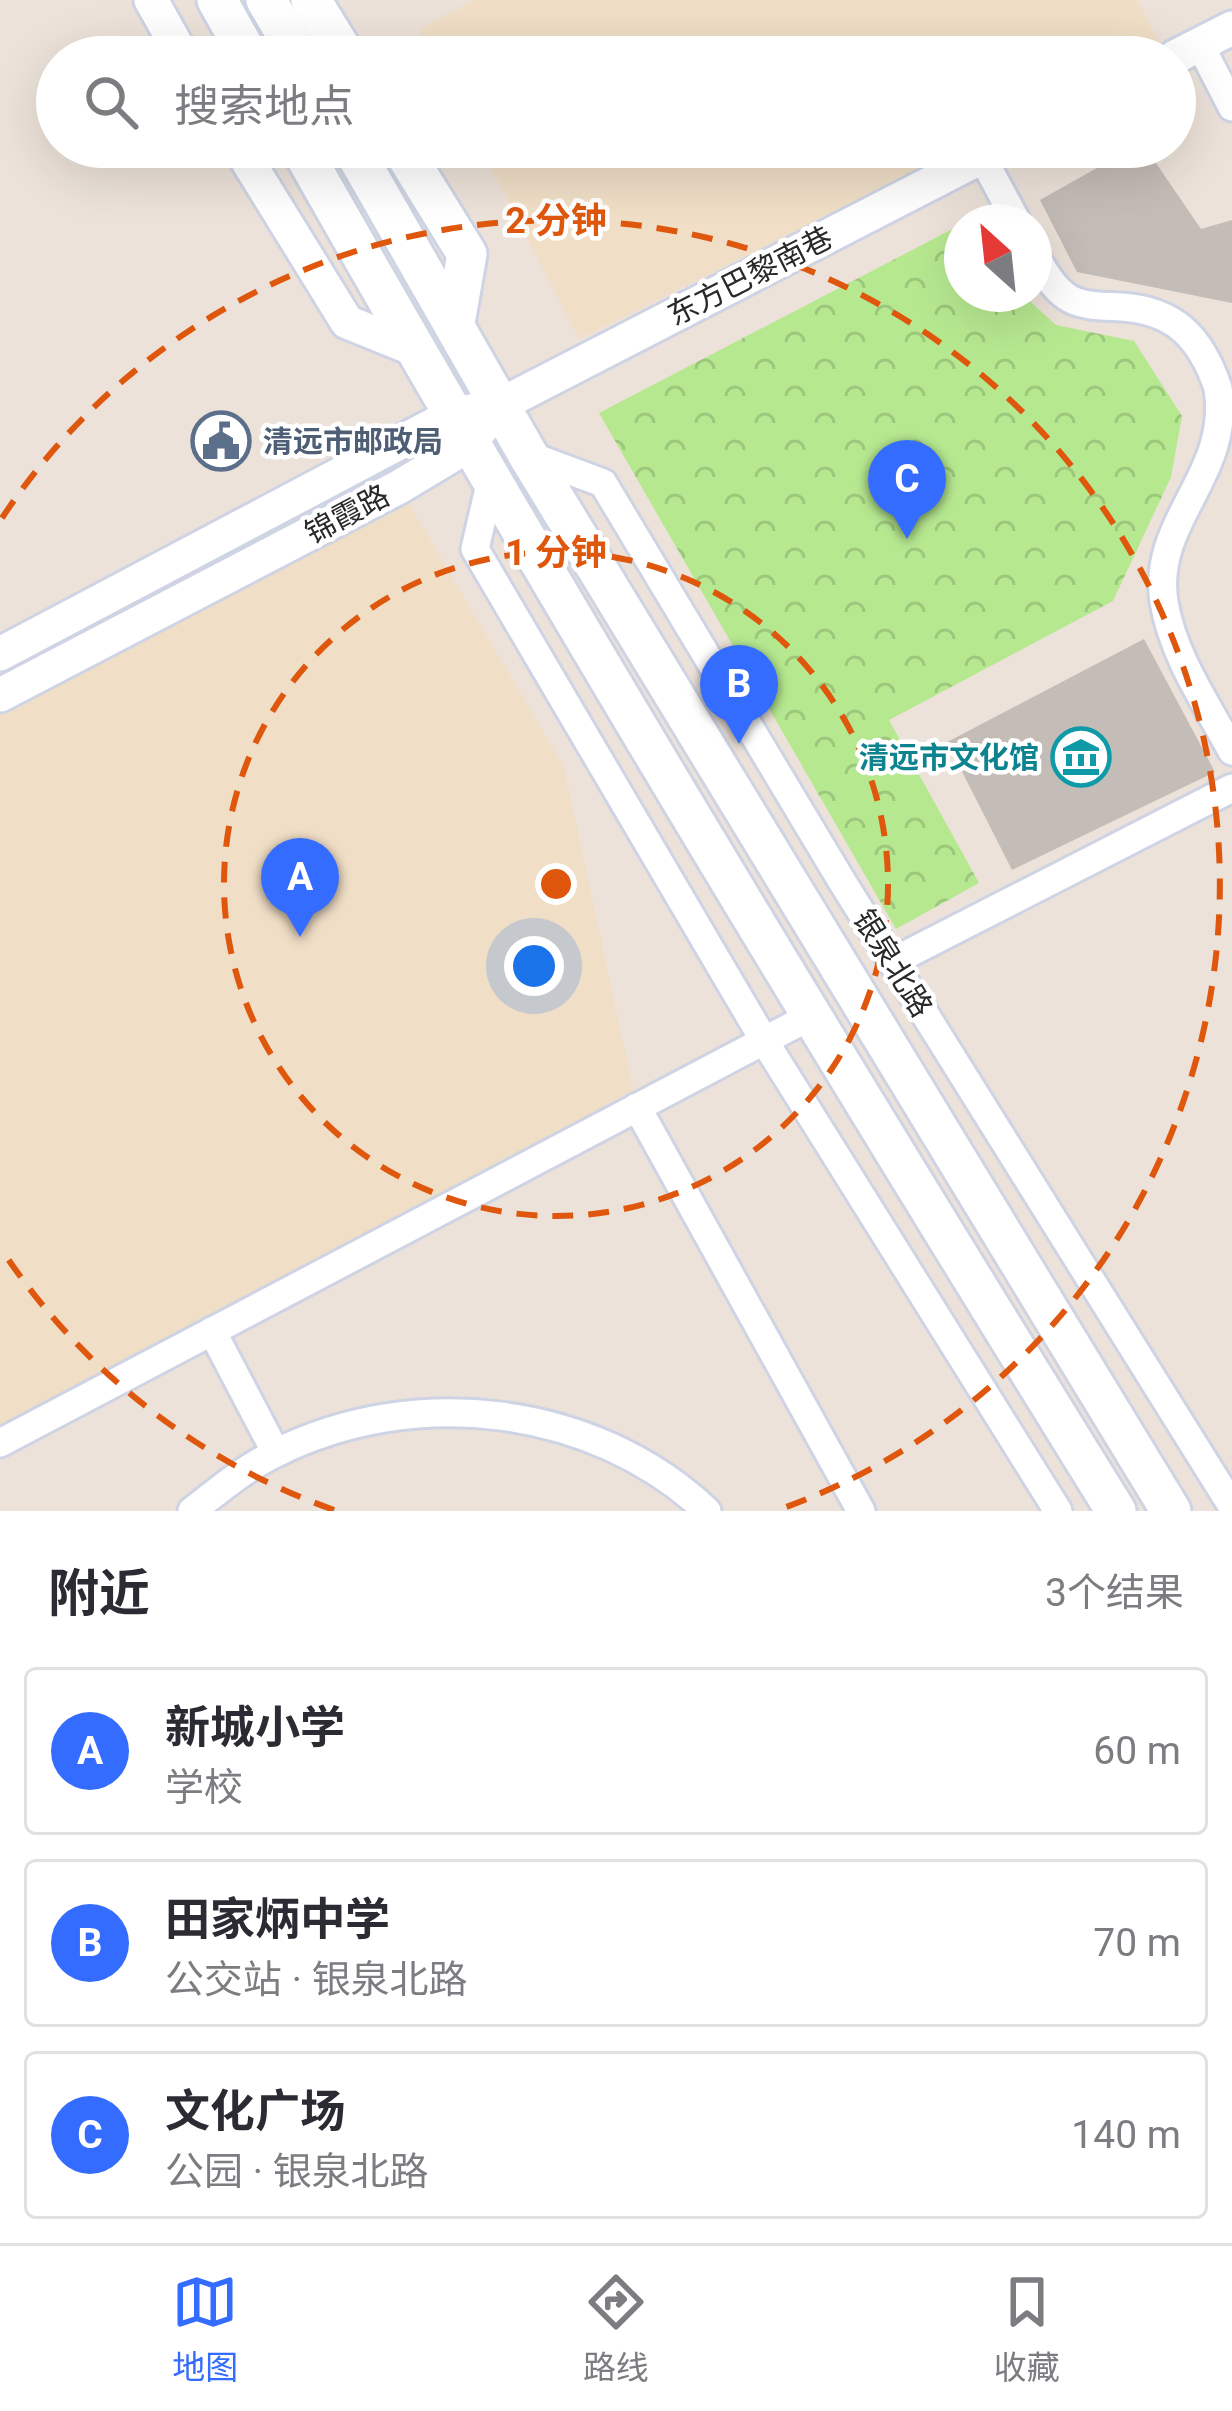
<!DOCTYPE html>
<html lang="zh">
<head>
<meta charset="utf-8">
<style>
  :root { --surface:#fff; --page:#f2f2f3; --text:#2b2b33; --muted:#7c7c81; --line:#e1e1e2; --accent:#336cff }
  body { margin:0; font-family:Roboto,"Noto Sans SC",sans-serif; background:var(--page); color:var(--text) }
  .compass { position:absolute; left:944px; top:204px; width:108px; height:108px; border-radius:50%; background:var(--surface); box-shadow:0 12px 48px #0002; rotate:333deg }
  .you { position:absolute; left:534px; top:966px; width:42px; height:42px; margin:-30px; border:9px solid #fff; border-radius:50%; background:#1a73e8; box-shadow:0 0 0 18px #1a73e833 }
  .badge { display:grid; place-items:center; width:78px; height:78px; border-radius:50%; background:var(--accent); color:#fff; font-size:39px; font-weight:700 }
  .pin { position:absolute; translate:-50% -99px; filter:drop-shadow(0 3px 6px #0008) }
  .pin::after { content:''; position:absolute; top:63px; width:42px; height:36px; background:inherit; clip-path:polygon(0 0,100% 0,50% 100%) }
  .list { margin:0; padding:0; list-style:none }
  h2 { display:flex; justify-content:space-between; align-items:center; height:156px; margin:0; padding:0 48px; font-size:51px }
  h2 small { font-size:39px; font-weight:400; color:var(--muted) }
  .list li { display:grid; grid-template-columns:78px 1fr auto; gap:36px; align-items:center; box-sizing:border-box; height:168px; margin:0 24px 24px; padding:0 24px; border:3px solid var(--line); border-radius:12px }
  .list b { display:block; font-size:45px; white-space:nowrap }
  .list p { margin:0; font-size:39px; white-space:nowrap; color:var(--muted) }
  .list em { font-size:39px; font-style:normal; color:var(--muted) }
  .icon { flex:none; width:66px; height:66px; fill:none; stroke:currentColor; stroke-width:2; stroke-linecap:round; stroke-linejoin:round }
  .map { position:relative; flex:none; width:1232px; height:1511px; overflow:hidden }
  .search { position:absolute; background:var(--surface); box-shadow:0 12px 48px #0002; left:36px; right:36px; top:36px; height:132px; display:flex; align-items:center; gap:30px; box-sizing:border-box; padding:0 42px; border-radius:66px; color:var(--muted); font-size:45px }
  .sheet { height:732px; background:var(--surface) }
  nav { display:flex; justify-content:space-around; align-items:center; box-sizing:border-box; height:168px; border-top:3px solid var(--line); background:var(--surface); font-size:33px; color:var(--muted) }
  nav a { display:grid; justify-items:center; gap:6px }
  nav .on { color:var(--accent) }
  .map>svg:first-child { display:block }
  .education { fill:#f0dec6 }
  .park { fill:url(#park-crowns) }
  .building { fill:#c4bcb6 }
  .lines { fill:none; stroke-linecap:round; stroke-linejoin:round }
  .minor-casing { stroke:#ced4e3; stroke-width:33 }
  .tertiary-casing { stroke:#ced4e3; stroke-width:39 }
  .secondary-casing { stroke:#ced4e3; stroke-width:45 }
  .minor { stroke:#fff; stroke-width:27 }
  .tertiary { stroke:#fff; stroke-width:33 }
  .secondary { stroke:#fff; stroke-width:39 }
  .ring { fill:none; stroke:#de570d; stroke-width:6; stroke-dasharray:21 15 }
  .labels { text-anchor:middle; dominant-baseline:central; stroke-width:9; stroke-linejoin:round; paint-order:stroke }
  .street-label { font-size:30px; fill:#292929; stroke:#fff }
  .service-label { font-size:30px; font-weight:bold; fill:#4e5e75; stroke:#fff; text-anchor:start }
  .culture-label { font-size:30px; font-weight:bold; fill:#0d838f; stroke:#fff; text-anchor:end }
  .centre { fill:#de570d; stroke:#fff; stroke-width:6 }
  .ring-label { font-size:36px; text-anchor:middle; font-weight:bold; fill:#de570d; stroke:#fff; stroke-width:9; stroke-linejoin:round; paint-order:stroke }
</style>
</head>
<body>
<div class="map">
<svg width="1232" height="1511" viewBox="0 0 1232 1511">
  <defs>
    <pattern id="park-crowns" width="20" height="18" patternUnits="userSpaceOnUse" patternTransform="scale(3)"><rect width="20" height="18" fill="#b6e890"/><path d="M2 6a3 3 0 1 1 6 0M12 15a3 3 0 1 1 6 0" fill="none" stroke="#9cc77c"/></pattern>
  </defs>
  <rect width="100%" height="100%" fill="#ece2d9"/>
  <g class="education">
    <polygon points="474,0 1137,0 1160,44 1136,57 434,57 419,29"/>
    <polygon points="480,147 965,147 579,339"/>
    <polygon points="399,487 564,767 637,1107 0,1443 0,695"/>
  </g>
  <polygon class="park" points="962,224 962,294 1022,294 1056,325 1134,341 1182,416 1171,477 1113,601 889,720 979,883 896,929 599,413"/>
  <g class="building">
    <polygon points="1134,147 1145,147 1201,229 1232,220 1232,303 1077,272 1040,200"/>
    <polygon points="1144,639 1215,772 1012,870 947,742"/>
  </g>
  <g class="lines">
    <defs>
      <g id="minor">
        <polyline points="1200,45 1232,107"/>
        <polyline points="982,157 1017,222"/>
        <path d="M1034,254C1042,268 1053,288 1067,297C1082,307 1104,306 1121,307C1175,310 1201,338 1218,388C1232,475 1151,520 1164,602C1173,656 1206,703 1232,751"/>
        <polyline points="528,455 603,483 843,883 1232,1506"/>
        <polyline points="491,480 475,549 765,1042 1058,1511"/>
        <polyline points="892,962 1232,788"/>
        <polyline points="637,1107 861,1511"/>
        <polyline points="212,1331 276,1453"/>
        <polyline points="0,1443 809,1017"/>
        <path d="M192,1511C219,1490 245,1468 276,1453C414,1384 593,1404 707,1511"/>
      </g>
      <g id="tertiary">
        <polyline points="151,0 183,57"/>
        <polyline points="1175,57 1232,28"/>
        <polyline points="239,147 347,322 414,349"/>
        <polyline points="0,654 452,415 500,405 1001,147"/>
        <polyline points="0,695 399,487 469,445 484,425"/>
      </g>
      <g id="secondary">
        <polyline points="217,0 249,57"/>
        <polyline points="266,0 300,57"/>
        <polyline points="311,0 346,57"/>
        <path d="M300,147C561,608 837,1061 1116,1511"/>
        <polyline points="352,147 528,455 1171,1511"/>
        <polyline points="401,147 467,254 455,323"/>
      </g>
    </defs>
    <use href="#minor" class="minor-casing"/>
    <use href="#tertiary" class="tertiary-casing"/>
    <use href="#secondary" class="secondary-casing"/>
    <use href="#minor" class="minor"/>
    <use href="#tertiary" class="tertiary"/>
    <use href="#secondary" class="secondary"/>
  </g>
  <g class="ring">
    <circle cx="556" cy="884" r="332"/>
    <path d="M334 1510A664 664 0 0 1 2 1250M2 518A664 664 0 1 1 778 1510"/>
  </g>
  <defs>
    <symbol id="civic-ring" viewBox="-11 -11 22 22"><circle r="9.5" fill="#fff" stroke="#5c6f8a" stroke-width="1.5"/><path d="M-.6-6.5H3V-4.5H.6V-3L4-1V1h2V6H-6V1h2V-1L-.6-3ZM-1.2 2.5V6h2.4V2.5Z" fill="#5c6f8a"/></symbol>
    <symbol id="museum-ring" viewBox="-11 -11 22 22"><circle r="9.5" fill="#fff" stroke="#0f9aa8" stroke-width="1.5"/><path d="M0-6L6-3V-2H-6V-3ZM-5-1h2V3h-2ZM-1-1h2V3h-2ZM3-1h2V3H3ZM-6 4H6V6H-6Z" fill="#0f9aa8"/></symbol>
  </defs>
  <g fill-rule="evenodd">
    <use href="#civic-ring" x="188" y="408" width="66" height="66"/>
    <use href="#museum-ring" x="1048" y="724" width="66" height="66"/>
  </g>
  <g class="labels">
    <g class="street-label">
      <text transform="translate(750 276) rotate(-27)">东方巴黎南巷</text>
      <text transform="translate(347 514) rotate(-28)">锦霞路</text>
      <text transform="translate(893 963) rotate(58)">银泉北路</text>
    </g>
    <g class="service-label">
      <text x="263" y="441">清远市邮政局</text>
    </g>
    <g class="culture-label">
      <text x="1039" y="757">清远市文化馆</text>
    </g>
  </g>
  <circle cx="556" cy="884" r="18" class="centre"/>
  <g class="ring-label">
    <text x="556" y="233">2 分钟</text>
    <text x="556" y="565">1 分钟</text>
  </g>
</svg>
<svg class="compass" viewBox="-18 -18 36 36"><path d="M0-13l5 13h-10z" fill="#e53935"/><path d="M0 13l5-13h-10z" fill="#7c7c81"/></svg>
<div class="you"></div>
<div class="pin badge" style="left:300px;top:937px">A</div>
<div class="pin badge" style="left:739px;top:744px">B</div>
<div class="pin badge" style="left:907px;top:539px">C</div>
<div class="search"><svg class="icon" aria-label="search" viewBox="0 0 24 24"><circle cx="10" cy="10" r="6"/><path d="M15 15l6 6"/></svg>搜索地点</div>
</div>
<section class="sheet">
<h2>附近<small>3个结果</small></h2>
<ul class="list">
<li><span class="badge">A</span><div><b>新城小学</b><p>学校</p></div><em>60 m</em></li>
<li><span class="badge">B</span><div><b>田家炳中学</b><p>公交站 · 银泉北路</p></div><em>70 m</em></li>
<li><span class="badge">C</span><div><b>文化广场</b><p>公园 · 银泉北路</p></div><em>140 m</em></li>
</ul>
</section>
<nav>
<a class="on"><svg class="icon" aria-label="map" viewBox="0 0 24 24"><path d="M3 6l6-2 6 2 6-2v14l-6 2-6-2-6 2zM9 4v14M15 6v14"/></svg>地图</a>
<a><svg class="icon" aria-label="directions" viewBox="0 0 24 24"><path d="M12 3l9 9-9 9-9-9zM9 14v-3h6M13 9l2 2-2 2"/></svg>路线</a>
<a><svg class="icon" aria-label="saved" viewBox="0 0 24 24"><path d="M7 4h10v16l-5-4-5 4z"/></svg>收藏</a>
</nav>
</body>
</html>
